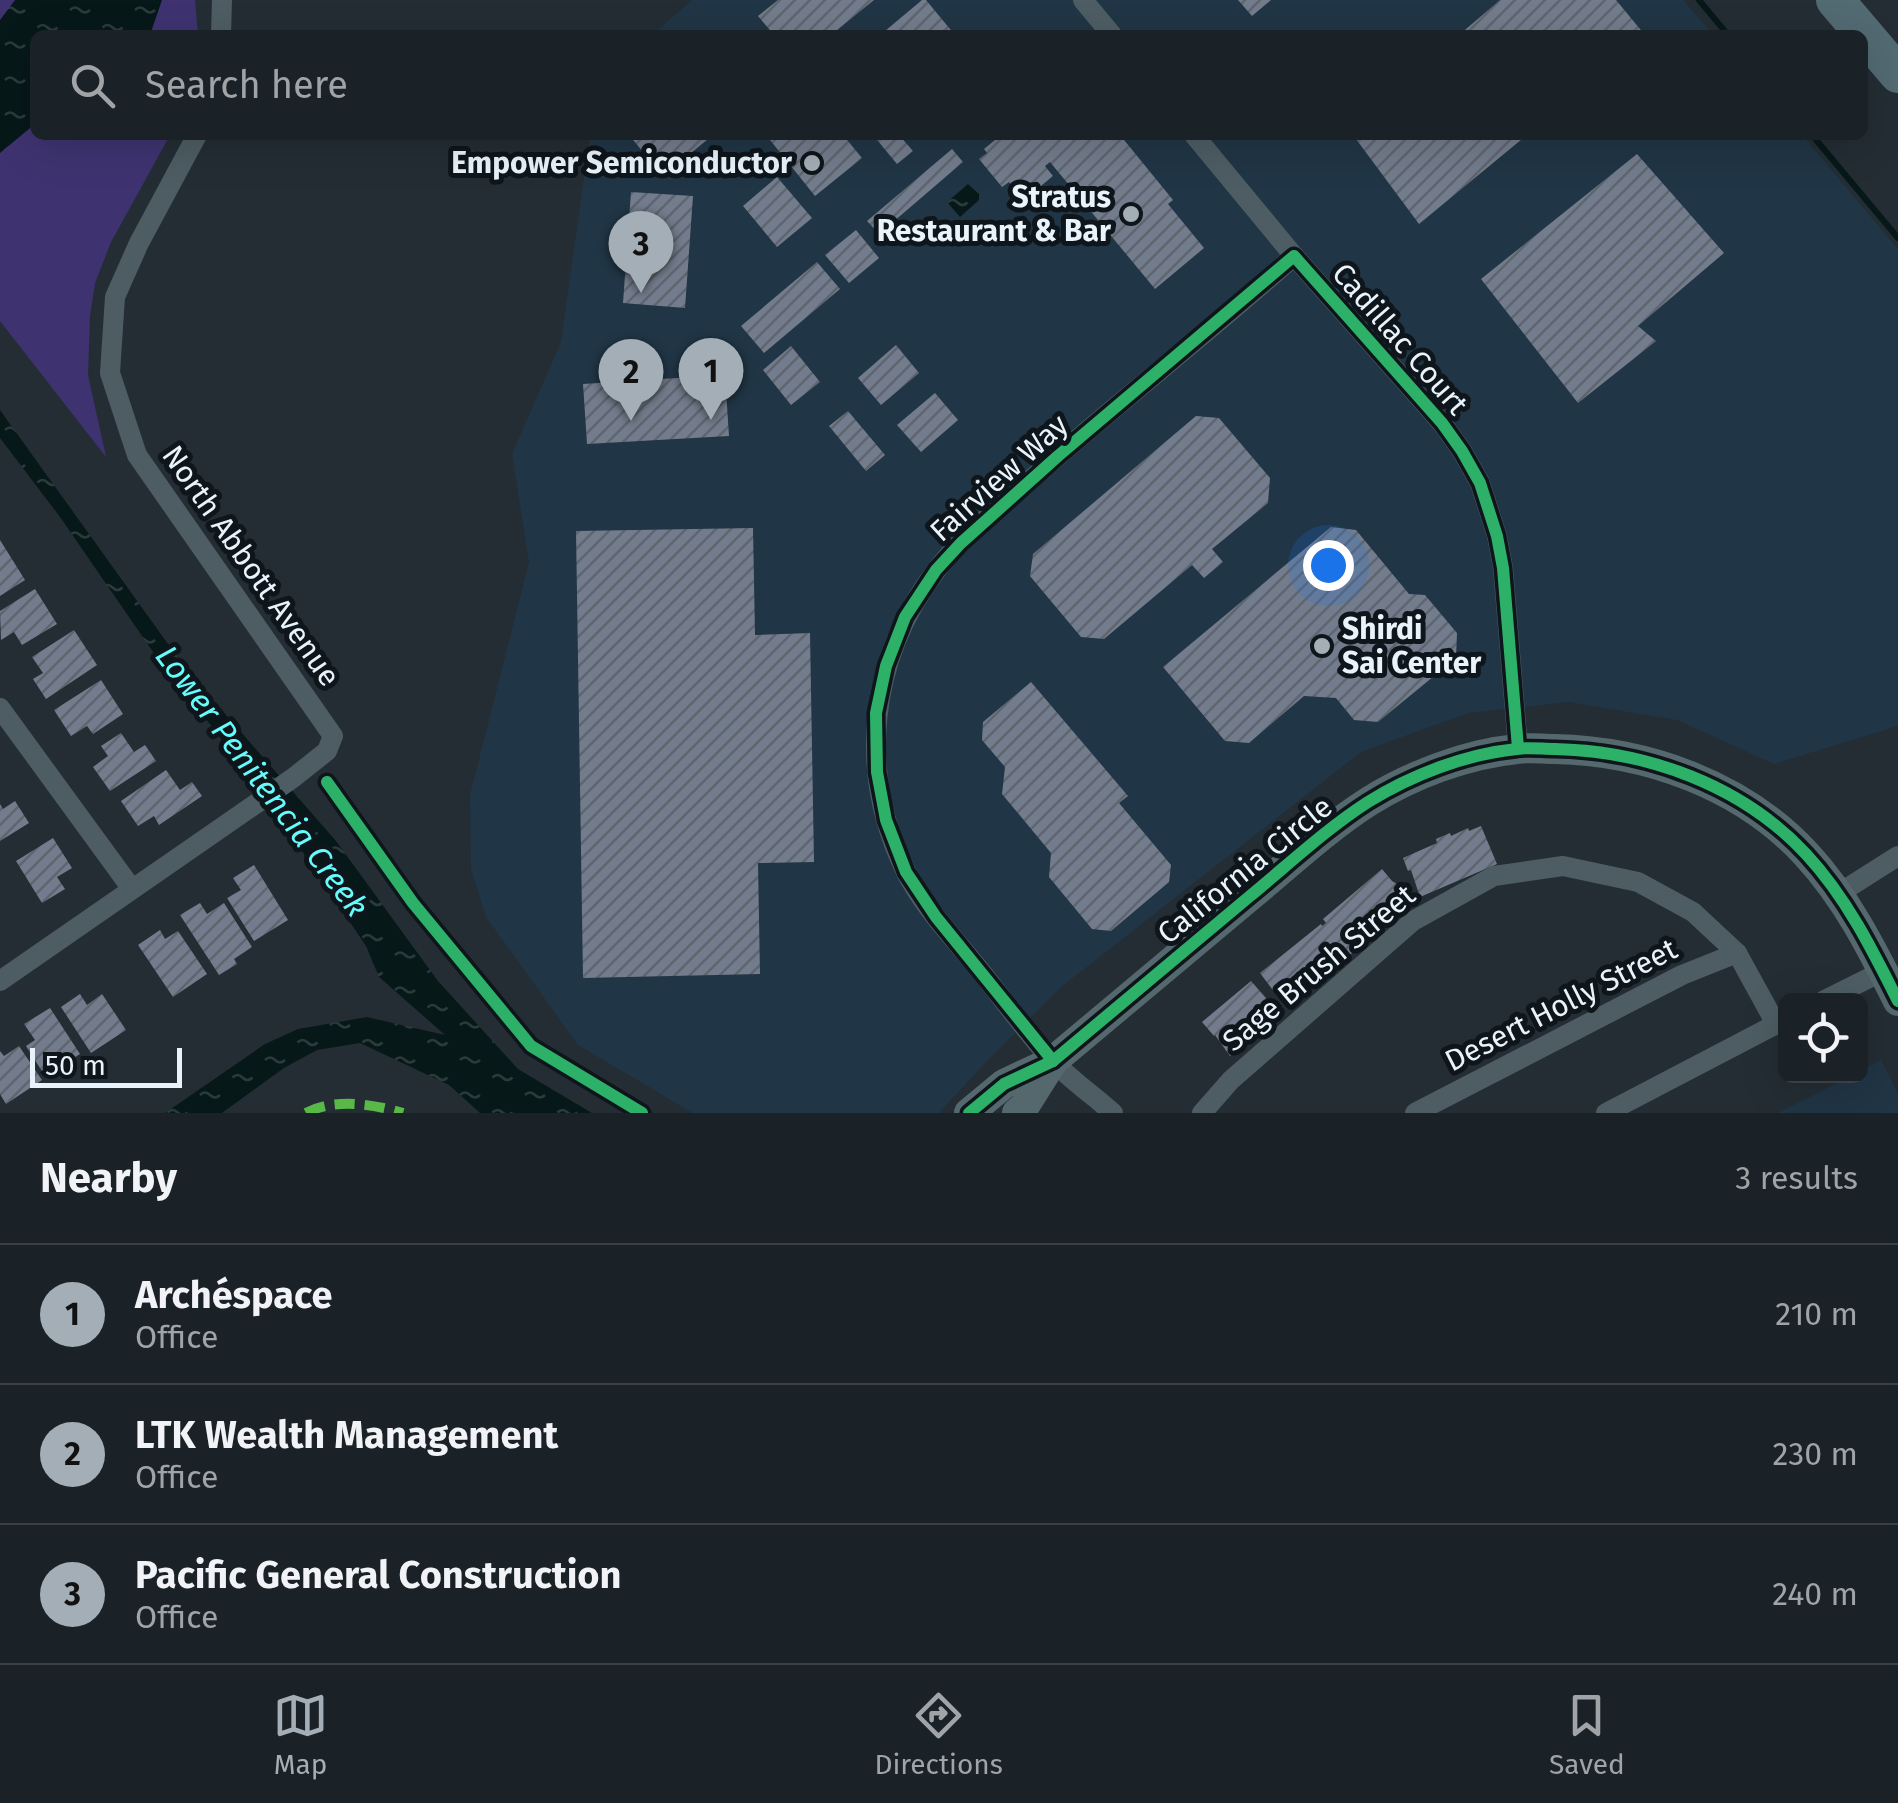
<!DOCTYPE html>
<html lang="en">
<head>
<meta charset="utf-8">
<style>
  :root { --surface:#1b2227; --page:#242a2f; --text:#f1f3f6; --muted:#a0a4a7; --line:#393f44; --accent:#a4aeb6 }
  body { margin:0; font-family:"Fira Sans",sans-serif; background:var(--page); color:var(--text) }
  .controls { position:absolute; right:30px; bottom:30px; display:grid; overflow:hidden; border-radius:15px; box-shadow:0 10px 40px #0002 }
  .controls button { width:90px; height:90px; display:grid; place-items:center; padding:0; border:0; border-bottom:2px solid var(--line); background:var(--surface); color:var(--text); font:50px sans-serif }
  .scale { position:absolute; left:30px; bottom:25px; width:152px; box-sizing:border-box; padding-left:10px; border:5px solid #e9f3fc; border-top:0; font-size:28px; line-height:35px; white-space:nowrap; color:#e9f3fc; -webkit-text-stroke:8px #0e151b; paint-order:stroke }
  .you { position:absolute; left:1328px; top:565px; width:35px; height:35px; margin:-25px; border:8px solid #fff; border-radius:50%; background:#1a73e8; box-shadow:0 0 0 15px #1a73e833 }
  .badge { display:grid; place-items:center; width:65px; height:65px; border-radius:50%; background:var(--accent); color:#111; font-size:32px; font-weight:700 }
  .pin { position:absolute; translate:-50% -82px; filter:drop-shadow(0 2px 5px #0008) }
  .pin::after { content:''; position:absolute; top:52px; width:35px; height:30px; background:inherit; clip-path:polygon(0 0,100% 0,50% 100%) }
  .list { margin:0; padding:0; list-style:none }
  h2 { display:flex; justify-content:space-between; align-items:center; height:130px; margin:0; padding:0 40px; font-size:42px }
  h2 small { font-size:32px; font-weight:400; color:var(--muted) }
  .list li { display:grid; grid-template-columns:65px 1fr auto; gap:30px; align-items:center; box-sizing:border-box; height:140px; padding:0 40px; border-top:2px solid var(--line) }
  .list b { display:block; font-size:38px; white-space:nowrap }
  .list p { margin:0; font-size:32px; white-space:nowrap; color:var(--muted) }
  .list em { font-size:32px; font-style:normal; color:var(--muted) }
  .icon { flex:none; width:55px; height:55px; fill:none; stroke:currentColor; stroke-width:2; stroke-linecap:round; stroke-linejoin:round }
  .map { position:relative; flex:none; width:1898px; height:1113px; overflow:hidden }
  .search { position:absolute; background:var(--surface); box-shadow:0 10px 40px #0002; left:30px; right:30px; top:30px; height:110px; display:flex; align-items:center; gap:25px; box-sizing:border-box; padding:0 35px; border-radius:15px; color:var(--muted); font-size:38px }
  .sheet { height:550px; background:var(--surface) }
  nav { display:flex; justify-content:space-around; align-items:center; box-sizing:border-box; height:140px; border-top:2px solid var(--line); background:var(--surface); font-size:28px; color:var(--muted) }
  nav a { display:grid; justify-items:center; gap:5px }
  nav .on { color:var(--accent) }
  .map>svg:first-child { display:block }
  .built { fill:#203545 }
  .green { fill:#3e3370 }
  .water { fill:url(#water-ripples) }
  .lines { fill:none; stroke-linecap:round; stroke-linejoin:round }
  .stream { stroke:#071819; stroke-width:6 }
  .building { fill:url(#building-hatch) }
  .street { stroke:#4d5d63; stroke-width:20 }
  .secondary { stroke:#54686e; stroke-width:30 }
  .highway { stroke:#526a72; stroke-width:38 }
  .quiet { stroke:#58b947; stroke-width:10; stroke-dasharray:20 10; stroke-linecap:butt }
  .cycleway-casing { stroke:#0e151b; stroke-width:19 }
  .cycleway { stroke:#2db169; stroke-width:12 }
  .poi-dot { fill:#a4aeb6; stroke:#0e151b; stroke-width:4 }
  .labels { text-anchor:middle; dominant-baseline:central; stroke-width:10; stroke-linejoin:round; paint-order:stroke }
  .poi-label { font-size:30px; font-weight:bold; fill:#e9f3fc; stroke:#0e151b; text-anchor:end }
  .street-label { font-size:30px; fill:#e9f3fc; stroke:#0e151b }
  .water-label { font-size:32px; font-style:italic; fill:#66fcfb; stroke:#0e151b }
</style>
</head>
<body>
<div class="map">
<svg width="1898" height="1113" viewBox="0 0 1898 1113">
  <defs>
    <pattern id="water-ripples" width="26" height="14" patternUnits="userSpaceOnUse" patternTransform="scale(2.5)"><rect width="26" height="14" fill="#071819"/><path d="M2 4q2-2 4 0t4 0M15 11q2-2 4 0t4 0" fill="none" stroke="#2b3a3b"/></pattern>
    <pattern id="building-hatch" width="6" height="6" patternUnits="userSpaceOnUse" patternTransform="scale(2.5)"><rect width="6" height="6" fill="#737c8c"/><path d="M-1 1l2-2M0 6l6-6M5 7l2-2" fill="none" stroke="#5f656f"/></pattern>
  </defs>
  <rect width="100%" height="100%" fill="#242d34"/>
  <g class="built">
    <polygon points="692,0 1683,0 1714,35 652,35"/>
    <polygon points="590,135 1802,135 1898,249 1898,726 1774,764 1677,720 1569,702 1468,713 1361,752 1060,988 989,1059 939,1113 693,1113 578,1045 486,917 471,869 470,795 529,562 512,454 561,342"/>
    <polygon points="1881,1060 1898,1094 1898,1113 1778,1113 1851,1076 1860,1076 1861,1071"/>
  </g>
  <polygon class="green" points="0,0 195,0 198,35 35,35 35,135 170,135 111,242 95,283 90,316 88,375 106,457 0,321"/>
  <g class="water">
    <polygon points="15,0 162,0 150,35 35,35 35,124 0,153 0,20"/>
    <polygon points="968,184 979,194 979,200 960,217 947,202"/>
    <polygon points="0,410 186,669 336,841 438,981 518,1069 592,1113 480,1113 449,1085 360,1043 317,1050 284,1068 222,1113 165,1113 265,1044 298,1029 367,1017 445,1035 379,977 366,946 248,771 162,665 60,517 0,438"/>
  </g>
  <g class="lines">
    <g class="stream">
      <polyline points="1699,0 1728,35"/>
      <polyline points="1812,135 1898,238"/>
    </g>
  </g>
  <g class="building">
    <polygon points="778,0 874,0 831,35 774,35 758,16"/>
    <polygon points="922,0 926,0 955,35 888,35 885,31"/>
    <polygon points="1238,0 1271,0 1252,16"/>
    <polygon points="1500,0 1616,0 1645,35 1459,35"/>
    <polygon points="629,135 713,135 663,176"/>
    <polygon points="766,135 843,135 862,158 815,196"/>
    <polygon points="873,135 899,135 913,151 897,164"/>
    <polygon points="1001,135 1120,135 1173,200 1168,204 1204,248 1155,289 1050,162 1045,166 1053,176 1024,200 1009,182 1002,187 979,159 987,153 984,149"/>
    <polygon points="1353,135 1527,135 1419,224"/>
    <polygon points="952,149 963,162 879,234 867,221"/>
    <polygon points="1637,154 1724,253 1638,326 1656,341 1578,403 1481,279"/>
    <polygon points="777,177 812,218 777,247 743,206"/>
    <polygon points="631,192 693,196 685,308 623,303"/>
    <polygon points="856,230 879,258 849,283 825,255"/>
    <polygon points="817,262 840,289 764,353 741,326"/>
    <polygon points="896,345 919,373 881,405 858,378"/>
    <polygon points="791,346 820,382 791,405 763,370"/>
    <polygon points="725,375 729,436 587,444 583,384"/>
    <polygon points="935,393 958,420 921,452 897,425"/>
    <polygon points="848,411 885,455 866,471 829,426"/>
    <polygon points="1196,416 1219,418 1270,478 1268,503 1212,549 1223,562 1204,578 1192,565 1104,639 1081,637 1030,576 1033,554"/>
    <polygon points="1331,527 1356,530 1409,594 1425,595 1457,633 1456,658 1378,722 1354,720 1336,698 1304,696 1249,743 1225,741 1163,667"/>
    <polygon points="753,528 755,635 810,633 814,862 758,863 760,974 583,978 576,531"/>
    <polygon points="0,540 25,580 0,596"/>
    <polygon points="35,589 57,624 22,645 14,632 1,640 0,611"/>
    <polygon points="74,630 97,665 46,699 33,679 43,673 32,657"/>
    <polygon points="101,680 123,714 93,734 87,726 71,736 54,710"/>
    <polygon points="1031,682 1128,796 1119,803 1171,865 1169,882 1111,931 1092,929 1049,877 1051,853 1002,794 1005,767 982,740 983,722"/>
    <polygon points="121,733 134,752 145,745 156,761 110,791 93,767 108,756 101,746"/>
    <polygon points="166,770 180,790 192,782 202,796 159,825 154,816 138,826 121,801"/>
    <polygon points="15,801 29,823 0,841 0,804 3,809"/>
    <polygon points="1481,826 1497,864 1420,897 1411,870 1408,871 1403,858 1437,843 1436,839 1450,833 1451,836 1468,828 1469,831"/>
    <polygon points="53,838 72,868 57,877 65,889 42,903 16,861"/>
    <polygon points="254,865 288,920 254,941 227,898 241,890 233,878"/>
    <polygon points="1382,869 1392,881 1397,884 1401,883 1405,888 1403,889 1404,891 1406,890 1415,901 1288,1006 1280,995 1278,997 1260,973 1321,924 1322,926 1326,923 1323,919"/>
    <polygon points="200,903 207,914 224,903 252,947 234,959 237,964 219,975 180,915"/>
    <polygon points="160,930 165,939 178,931 207,974 173,997 138,945"/>
    <polygon points="1251,981 1280,1014 1230,1056 1215,1035 1214,1036 1202,1022"/>
    <polygon points="80,994 87,1005 102,994 126,1030 91,1053 61,1007"/>
    <polygon points="50,1008 80,1054 45,1076 26,1046 35,1040 24,1024"/>
    <polygon points="19,1046 42,1080 6,1104 0,1094 0,1051 4,1056"/>
  </g>
  <g class="lines">
    <g class="street">
      <polyline points="1083,0 1112,35"/>
      <polyline points="221,35 222,0"/>
      <polyline points="1194,135 1294,256 1442,423 1462,451 1480,483 1497,536 1503,568 1518,748"/>
      <polyline points="0,708 132,889"/>
      <polyline points="1838,894 1898,856"/>
      <polyline points="0,981 293,778 327,751 333,736 137,455 110,373 115,297 139,243 197,135"/>
      <polyline points="1823,1001 1883,971"/>
      <path d="M1113,1113C1093,1095 1068,1078 1050,1058C1025,1030 1003,999 979,969C954,938 924,908 906,872C857,772 869,660 935,572C961,537 997,510 1028,482C1115,404 1208,334 1294,256"/>
      <polyline points="1202,1113 1231,1080 1413,921 1494,876 1563,866 1638,882 1693,912 1737,953 1776,1024"/>
      <polyline points="1415,1113 1682,975 1737,953"/>
      <polyline points="1606,1113 1786,1019"/>
    </g>
    <g class="secondary">
      <path d="M969,1113L1004,1084L1053,1061C1119,1006 1184,951 1250,896C1289,864 1326,829 1368,802C1411,775 1466,754 1517,749C1529,747 1542,749 1555,749C1647,751 1742,785 1806,854C1846,897 1872,949 1898,1001"/>
      <polyline points="1017,1113 1024,1107 1053,1061"/>
    </g>
    <polyline class="highway" points="1835,0 1898,74"/>
    <path class="quiet" d="M306,1113C334,1098 373,1104 403,1113"/>
    <defs>
      <g id="cycleway">
        <polyline points="327,782 413,903 531,1046 642,1113"/>
        <polyline points="1053,1061 936,917 906,872 886,820 877,772 876,713 886,666 905,617 936,570 961,543 1058,456 1294,256 1442,423 1462,451 1480,483 1497,536 1503,568 1518,748"/>
        <path d="M969,1113L1004,1084L1053,1061C1119,1006 1184,951 1250,896C1289,864 1326,829 1368,802C1411,775 1466,754 1517,749C1529,747 1542,749 1555,749C1647,751 1742,785 1806,854C1846,897 1872,949 1898,1001"/>
      </g>
    </defs>
    <use href="#cycleway" class="cycleway-casing"/>
    <use href="#cycleway" class="cycleway"/>
  </g>
  <g class="poi-dot">
    <circle cx="812" cy="163" r="10"/>
    <circle cx="1131" cy="214" r="10"/>
    <circle cx="1322" cy="646" r="10"/>
  </g>
  <g class="labels">
    <g class="poi-label">
      <text x="792" y="163">Empower Semiconductor</text>
      <text x="1111" y="197">Stratus<tspan x="1111" dy="34">Restaurant &amp; Bar</tspan></text>
      <text x="1342" y="629" text-anchor="start">Shirdi<tspan x="1342" dy="34">Sai Center</tspan></text>
    </g>
    <g class="street-label">
      <text transform="translate(1400 339) rotate(49)">Cadillac Court</text>
      <text transform="translate(999 478) rotate(-42)">Fairview Way</text>
      <text transform="translate(251 566) rotate(55)">North Abbott Avenue</text>
      <text transform="translate(1245 870) rotate(-39)">California Circle</text>
      <text transform="translate(1319 968) rotate(-40)">Sage Brush Street</text>
      <text transform="translate(1561 1005) rotate(-27)">Desert Holly Street</text>
    </g>
    <g class="water-label">
      <text transform="translate(262 781) rotate(53)">Lower Penitencia Creek</text>
    </g>
  </g>
</svg>
<div class="controls">
<button><svg class="icon" aria-label="locate" viewBox="0 0 24 24"><circle cx="12" cy="12" r="6"/><path d="M12 2v4M12 18v4M2 12h4M18 12h4"/></svg></button>
</div>
<div class="scale">50 m</div>
<div class="you"></div>
<div class="pin badge" style="left:711px;top:420px">1</div>
<div class="pin badge" style="left:631px;top:421px">2</div>
<div class="pin badge" style="left:641px;top:293px">3</div>
<div class="search"><svg class="icon" aria-label="search" viewBox="0 0 24 24"><circle cx="10" cy="10" r="6"/><path d="M15 15l6 6"/></svg>Search here</div>
</div>
<section class="sheet">
<h2>Nearby<small>3 results</small></h2>
<ul class="list">
<li><span class="badge">1</span><div><b>Archéspace</b><p>Office</p></div><em>210 m</em></li>
<li><span class="badge">2</span><div><b>LTK Wealth Management</b><p>Office</p></div><em>230 m</em></li>
<li><span class="badge">3</span><div><b>Pacific General Construction</b><p>Office</p></div><em>240 m</em></li>
</ul>
</section>
<nav>
<a class="on"><svg class="icon" aria-label="map" viewBox="0 0 24 24"><path d="M3 6l6-2 6 2 6-2v14l-6 2-6-2-6 2zM9 4v14M15 6v14"/></svg>Map</a>
<a><svg class="icon" aria-label="directions" viewBox="0 0 24 24"><path d="M12 3l9 9-9 9-9-9zM9 14v-3h6M13 9l2 2-2 2"/></svg>Directions</a>
<a><svg class="icon" aria-label="saved" viewBox="0 0 24 24"><path d="M7 4h10v16l-5-4-5 4z"/></svg>Saved</a>
</nav>
</body>
</html>
